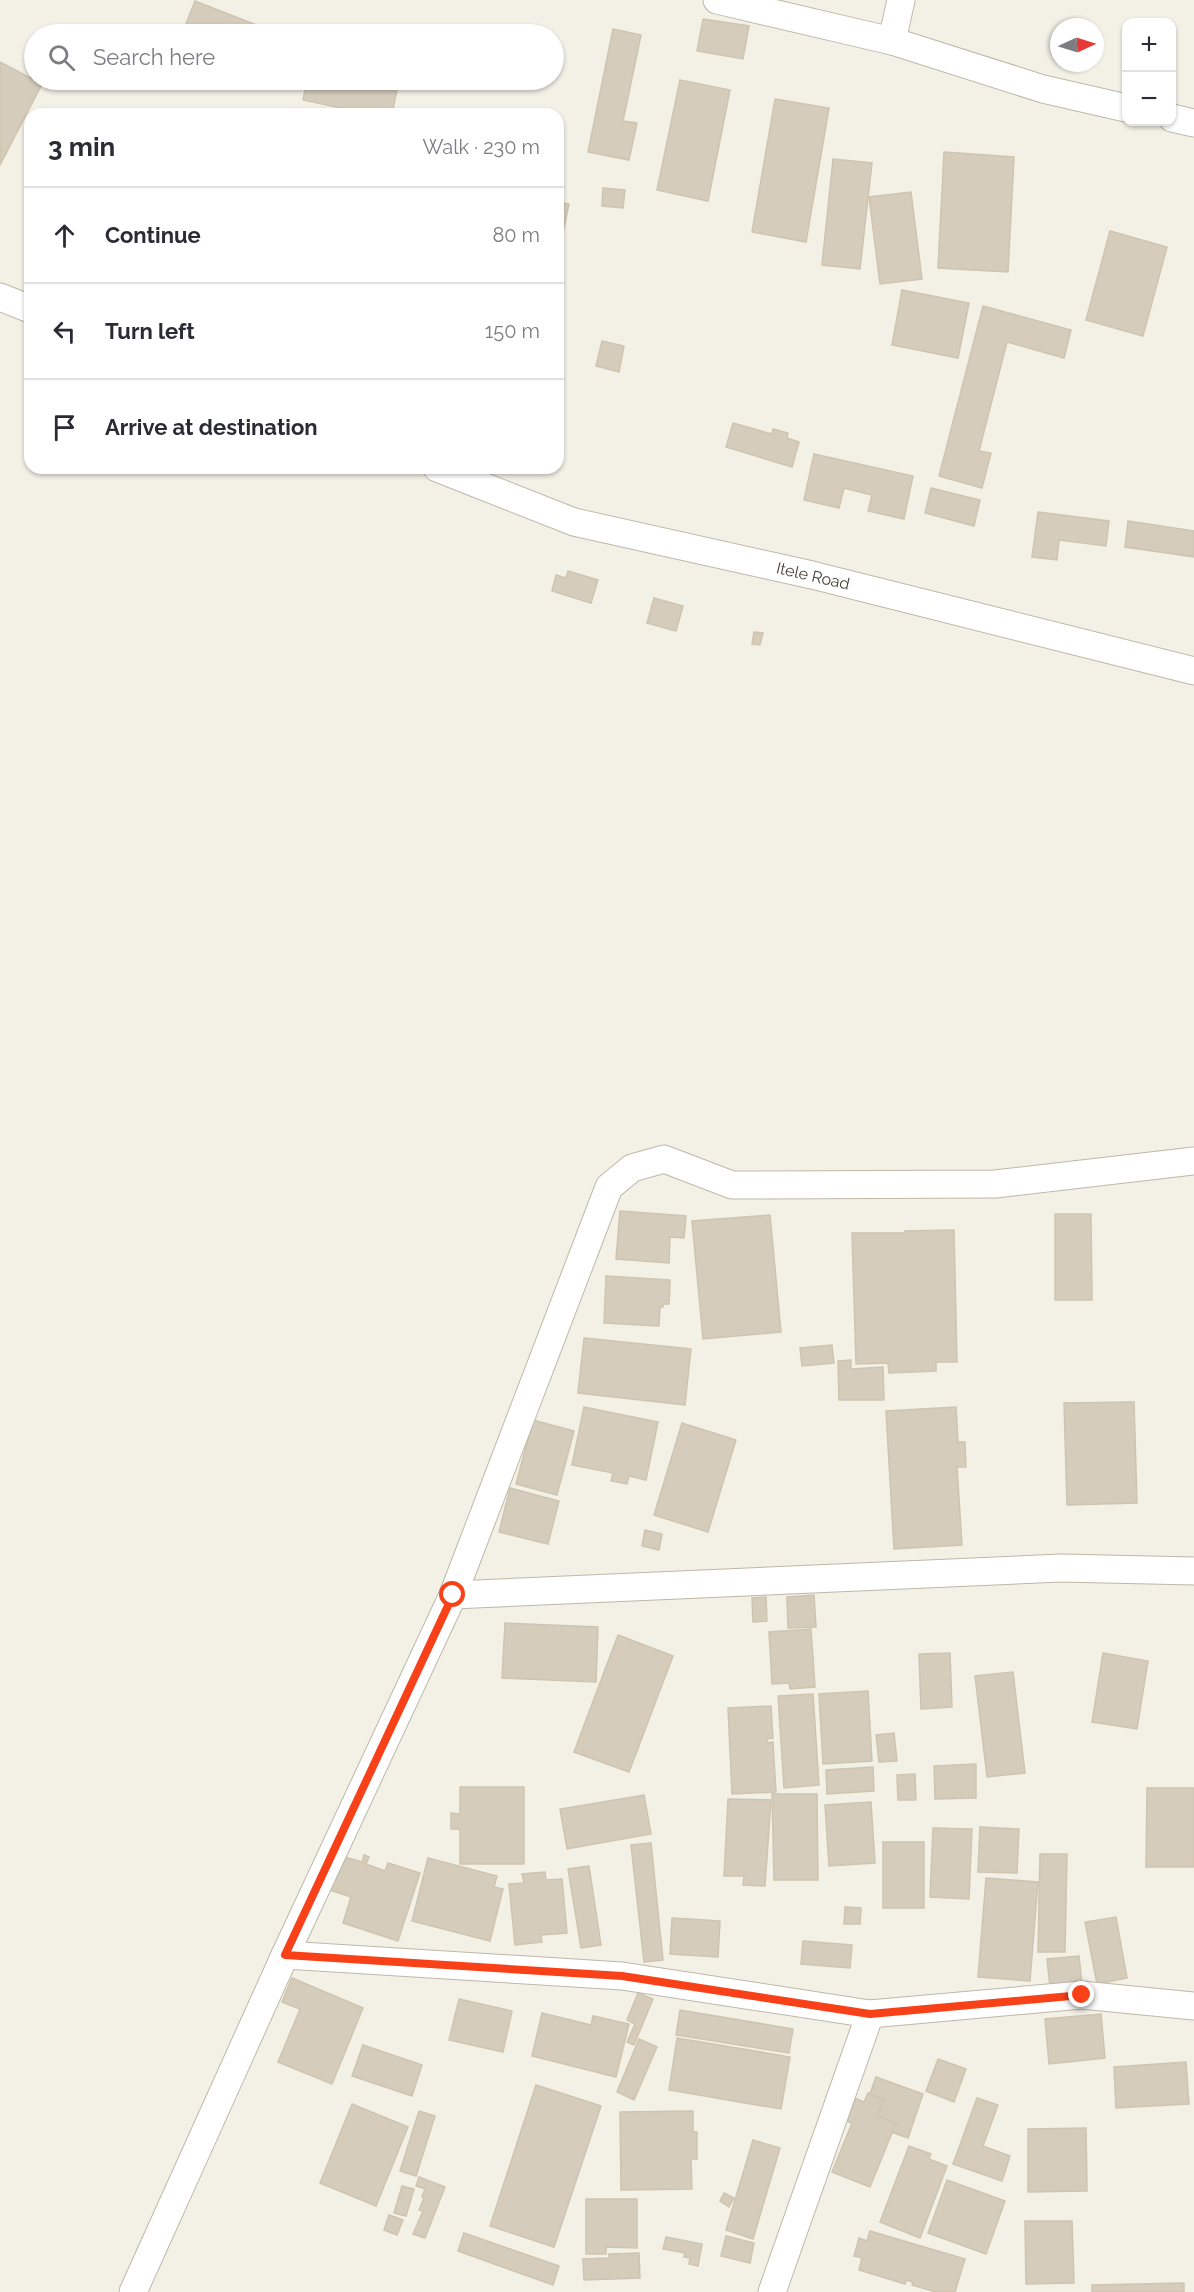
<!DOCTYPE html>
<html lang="en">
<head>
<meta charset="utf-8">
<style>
  :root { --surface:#fff; --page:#f2f2f3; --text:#2b2b33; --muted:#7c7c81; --line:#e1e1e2 }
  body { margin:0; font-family:Raleway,sans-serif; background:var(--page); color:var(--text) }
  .controls { position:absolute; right:18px; top:18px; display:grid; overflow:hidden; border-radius:12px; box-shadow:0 2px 4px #0004 }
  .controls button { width:54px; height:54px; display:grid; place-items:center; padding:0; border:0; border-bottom:2px solid var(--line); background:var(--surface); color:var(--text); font:30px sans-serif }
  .compass { position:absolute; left:1050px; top:18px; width:54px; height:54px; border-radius:50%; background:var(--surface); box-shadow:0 2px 4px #0004; rotate:86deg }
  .stop { position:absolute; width:18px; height:18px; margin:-14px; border:4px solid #f84119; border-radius:50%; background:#fff }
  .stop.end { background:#f84119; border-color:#fff; box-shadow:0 2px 6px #0008 }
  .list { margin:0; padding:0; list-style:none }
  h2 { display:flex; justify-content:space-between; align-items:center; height:78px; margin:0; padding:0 24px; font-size:26px }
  h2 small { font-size:20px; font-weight:400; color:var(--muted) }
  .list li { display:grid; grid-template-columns:39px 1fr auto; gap:18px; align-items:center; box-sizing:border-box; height:96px; padding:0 24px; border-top:2px solid var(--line) }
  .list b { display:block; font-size:22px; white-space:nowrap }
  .list em { font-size:20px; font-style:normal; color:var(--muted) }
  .icon { flex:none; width:33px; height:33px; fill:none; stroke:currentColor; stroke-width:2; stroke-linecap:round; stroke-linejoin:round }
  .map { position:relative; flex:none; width:1194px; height:2292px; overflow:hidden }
  .search { position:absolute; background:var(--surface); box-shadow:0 2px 4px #0004; left:24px; top:24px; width:540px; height:66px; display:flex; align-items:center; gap:15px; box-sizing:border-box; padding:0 21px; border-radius:33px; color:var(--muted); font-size:22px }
  .panel { position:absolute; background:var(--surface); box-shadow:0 2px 4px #0004; left:24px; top:108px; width:540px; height:366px; border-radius:18px }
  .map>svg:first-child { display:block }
  .building { fill:#d5ccbc; stroke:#cfc4af; stroke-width:1.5 }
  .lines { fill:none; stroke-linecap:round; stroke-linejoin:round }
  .street-casing { stroke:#beb8a9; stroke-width:29 }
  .street { stroke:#fff; stroke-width:27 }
  .route { stroke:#f84119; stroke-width:8 }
  .labels { text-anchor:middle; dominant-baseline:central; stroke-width:5; stroke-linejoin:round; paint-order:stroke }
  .street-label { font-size:16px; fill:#464036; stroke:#fff }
</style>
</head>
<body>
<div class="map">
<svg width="1194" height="2292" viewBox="0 0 1194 2292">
  <rect width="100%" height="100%" fill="#f3f0e6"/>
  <g class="building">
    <polygon points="195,1 269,30 267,34 182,34"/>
    <polygon points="703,19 749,26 743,59 697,51"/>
    <polygon points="613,29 641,35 623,121 637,123 629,160 588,152"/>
    <polygon points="0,62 42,84 0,165"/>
    <polygon points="307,80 399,80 392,114 369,114 303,100"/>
    <polygon points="680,80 730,90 708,201 657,190"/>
    <polygon points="775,99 829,108 806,242 752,232"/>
    <polygon points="944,152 1014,157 1008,272 938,268"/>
    <polygon points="833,159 872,163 860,269 822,265"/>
    <polygon points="603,188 625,190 623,208 602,206"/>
    <polygon points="911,192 922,279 880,284 869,197"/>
    <polygon points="558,202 569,204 558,256"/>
    <polygon points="1110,231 1167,247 1143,336 1086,320"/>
    <polygon points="902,290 969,303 958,358 892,345"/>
    <polygon points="983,306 1071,330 1064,358 1007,342 979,451 991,453 982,488 939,476"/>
    <polygon points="602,341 624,346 619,372 596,366"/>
    <polygon points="733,423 772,434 773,429 788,433 787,438 799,442 792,467 726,447"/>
    <polygon points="814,454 913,476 904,519 868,511 872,495 844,488 839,508 804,500"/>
    <polygon points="931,488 980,500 974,526 925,513"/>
    <polygon points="1038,512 1109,521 1106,546 1059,540 1057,560 1032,557"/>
    <polygon points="1128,521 1194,531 1194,557 1125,547"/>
    <polygon points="568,571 598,580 591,603 552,591 556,575 566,578"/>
    <polygon points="654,598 683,606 676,631 647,623"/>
    <polygon points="754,632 763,633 760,645 752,644"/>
    <polygon points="620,1211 686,1216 684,1238 670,1237 669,1263 616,1259"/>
    <polygon points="1055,1214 1091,1214 1092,1300 1055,1300"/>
    <polygon points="770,1215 781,1332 703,1339 692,1221"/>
    <polygon points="954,1230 957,1362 936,1362 936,1371 889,1373 888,1363 856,1364 852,1233 905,1233 905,1231"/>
    <polygon points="606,1276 670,1280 669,1304 663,1304 663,1307 660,1307 659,1326 604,1323"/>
    <polygon points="584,1338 691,1349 685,1405 578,1393"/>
    <polygon points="832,1345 834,1363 802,1366 800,1348"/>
    <polygon points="851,1360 851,1369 883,1367 884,1400 839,1400 838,1361"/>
    <polygon points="1134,1402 1137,1503 1067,1505 1064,1403"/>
    <polygon points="584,1407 658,1422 646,1480 629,1476 627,1484 611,1481 613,1473 572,1465"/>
    <polygon points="956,1407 958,1442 965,1442 966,1467 957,1467 962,1545 894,1549 886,1411"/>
    <polygon points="533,1420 574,1431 557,1495 516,1484"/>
    <polygon points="682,1423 736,1440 708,1532 654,1515"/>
    <polygon points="510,1488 559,1501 548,1544 499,1532"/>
    <polygon points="645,1530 662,1534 659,1550 642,1546"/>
    <polygon points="814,1595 816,1627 788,1628 787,1597"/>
    <polygon points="766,1597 767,1621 753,1622 752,1598"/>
    <polygon points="505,1623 598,1627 596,1682 502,1678"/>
    <polygon points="811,1629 815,1687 790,1689 789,1683 772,1684 769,1632"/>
    <polygon points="618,1635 673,1656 629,1772 574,1752"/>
    <polygon points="950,1653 952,1707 921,1709 919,1654"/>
    <polygon points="1103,1653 1148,1661 1137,1729 1092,1722"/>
    <polygon points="1013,1672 1025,1773 987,1777 975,1676"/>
    <polygon points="868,1691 872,1761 823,1764 819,1694"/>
    <polygon points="813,1694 819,1785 784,1788 778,1696"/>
    <polygon points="771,1706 773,1738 767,1739 767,1743 773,1742 776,1792 732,1794 728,1708"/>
    <polygon points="894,1733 897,1761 879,1762 876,1735"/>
    <polygon points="976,1764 976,1798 935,1799 934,1766"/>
    <polygon points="873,1767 874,1791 827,1794 826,1770"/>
    <polygon points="915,1774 916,1800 898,1800 897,1775"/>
    <polygon points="460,1787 524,1787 524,1864 460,1864 460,1829 451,1829 451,1813 460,1814"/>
    <polygon points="1147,1788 1194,1788 1194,1867 1146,1867"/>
    <polygon points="772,1794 817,1794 818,1880 774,1880"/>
    <polygon points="644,1795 651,1834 567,1849 560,1809"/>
    <polygon points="728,1799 771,1800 765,1886 743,1885 744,1876 724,1876"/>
    <polygon points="871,1802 875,1863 829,1866 825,1805"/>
    <polygon points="980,1827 1019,1829 1017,1873 978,1872"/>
    <polygon points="933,1828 972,1829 969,1899 930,1897"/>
    <rect x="883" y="1842" width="41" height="66"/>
    <polygon points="651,1843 663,1960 644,1962 631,1845"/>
    <polygon points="1040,1854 1067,1854 1065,1952 1038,1952"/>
    <polygon points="338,1855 362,1862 364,1855 369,1857 366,1864 385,1871 388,1863 420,1873 398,1941 343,1923 351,1897 327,1889"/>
    <polygon points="428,1858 497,1876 494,1887 503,1889 490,1941 412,1921"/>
    <polygon points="589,1866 601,1945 581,1948 568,1869"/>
    <polygon points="545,1872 546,1880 562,1879 567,1933 541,1935 542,1942 515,1945 509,1884 524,1883 522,1874"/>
    <polygon points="986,1878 1038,1882 1030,1981 978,1977"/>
    <polygon points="845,1907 861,1908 860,1924 844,1924"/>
    <polygon points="1116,1917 1127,1978 1097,1984 1085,1922"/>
    <polygon points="672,1918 720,1921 718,1957 670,1954"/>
    <polygon points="803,1941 852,1945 850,1968 801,1964"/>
    <polygon points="1079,1956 1082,1984 1050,1988 1047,1959"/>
    <polygon points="292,1978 363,2008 332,2084 278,2062 300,2009 282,2002"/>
    <polygon points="638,1993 653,1999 634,2045 627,2042 635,2024 627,2020"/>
    <polygon points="459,1999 512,2011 503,2052 449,2040"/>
    <polygon points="680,2010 793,2029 789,2053 676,2035"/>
    <polygon points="542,2013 591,2025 593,2016 629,2024 616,2077 532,2056"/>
    <polygon points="1101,2014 1105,2058 1049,2064 1045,2019"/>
    <polygon points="677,2038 790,2057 781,2109 669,2090"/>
    <polygon points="639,2039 657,2047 634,2100 617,2092"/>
    <polygon points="363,2045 422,2065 412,2096 352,2076"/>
    <polygon points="938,2059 966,2069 954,2102 926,2091"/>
    <polygon points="1186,2062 1189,2104 1116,2108 1114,2067"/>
    <polygon points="876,2077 923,2094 908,2138 860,2121"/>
    <polygon points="536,2085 601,2106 554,2247 490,2226"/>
    <polygon points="868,2093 884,2100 877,2116 896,2123 870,2187 832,2172 852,2123 846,2121 855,2098 864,2102"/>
    <polygon points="977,2098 998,2105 983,2146 1010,2156 1002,2181 953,2164"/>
    <polygon points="352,2104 408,2127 376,2206 320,2183"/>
    <polygon points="419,2111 435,2116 416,2176 400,2171"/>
    <polygon points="693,2111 693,2132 697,2132 697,2159 691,2159 692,2189 621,2190 620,2112"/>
    <polygon points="1086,2128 1087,2191 1028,2192 1028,2129"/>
    <polygon points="753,2140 780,2148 753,2239 726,2230"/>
    <polygon points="909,2146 931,2154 929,2159 947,2166 920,2238 880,2222"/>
    <polygon points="419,2177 445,2187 425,2238 413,2234 423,2211 419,2210 424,2198 422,2197 425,2189 416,2186"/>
    <polygon points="947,2180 1005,2201 986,2254 928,2233"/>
    <polygon points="402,2186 414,2189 406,2216 394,2213"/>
    <polygon points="724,2193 734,2198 729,2207 720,2201"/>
    <polygon points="586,2199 637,2199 637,2248 606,2247 606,2254 586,2254"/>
    <polygon points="389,2215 403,2220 397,2235 384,2230"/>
    <polygon points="1025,2221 1072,2221 1074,2283 1026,2284"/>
    <polygon points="870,2231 965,2259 955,2292 936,2292 912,2285 913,2282 906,2280 905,2284 859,2270 862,2258 854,2256 859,2238 867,2241"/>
    <polygon points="464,2233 559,2266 553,2285 458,2251"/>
    <polygon points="726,2236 754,2243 750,2263 721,2256"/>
    <polygon points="666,2237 702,2244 698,2266 689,2264 690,2258 684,2257 685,2253 663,2249"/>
    <polygon points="639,2253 640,2278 584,2280 583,2259 609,2258 609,2254"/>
    <polygon points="1184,2283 1184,2292 1092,2292 1092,2285"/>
  </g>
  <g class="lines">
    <defs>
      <g id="street">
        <polyline points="717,0 892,41 1043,89 1126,108"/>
        <polyline points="892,41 901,0"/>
        <polyline points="1172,118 1194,123"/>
        <polyline points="0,297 30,309"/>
        <polyline points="437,468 574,522 812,575 1194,671"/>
        <polyline points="453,1595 1061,1568 1194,1571"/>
        <polyline points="285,1955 622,1976 870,2014 1082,1995 1194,2006"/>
        <polyline points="133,2292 285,1955 453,1595 609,1187 632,1168 664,1159 732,1185 995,1184 1194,1161"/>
        <polyline points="772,2292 870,2014"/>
      </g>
    </defs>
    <use href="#street" class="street-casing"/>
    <use href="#street" class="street"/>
  </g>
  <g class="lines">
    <polyline class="route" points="453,1595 285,1955 622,1976 870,2014 1082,1995"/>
  </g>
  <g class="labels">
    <g class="street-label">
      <text transform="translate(813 576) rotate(13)">Itele Road</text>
    </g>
  </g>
</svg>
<div class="controls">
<button>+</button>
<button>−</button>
</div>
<svg class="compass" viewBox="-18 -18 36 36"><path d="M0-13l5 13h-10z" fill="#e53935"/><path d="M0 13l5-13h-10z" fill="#7c7c81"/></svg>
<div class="stop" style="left:453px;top:1595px"></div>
<div class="stop end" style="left:1082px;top:1995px"></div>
<div class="search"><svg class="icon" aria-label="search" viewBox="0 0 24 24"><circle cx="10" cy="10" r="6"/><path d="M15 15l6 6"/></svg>Search here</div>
<section class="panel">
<h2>3 min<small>Walk · 230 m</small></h2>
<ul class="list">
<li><svg class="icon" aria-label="ahead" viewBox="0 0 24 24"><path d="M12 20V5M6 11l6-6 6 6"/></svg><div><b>Continue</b></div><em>80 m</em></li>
<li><svg class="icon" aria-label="left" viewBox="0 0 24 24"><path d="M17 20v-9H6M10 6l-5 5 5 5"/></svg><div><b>Turn left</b></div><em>150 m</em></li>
<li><svg class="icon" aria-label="arrive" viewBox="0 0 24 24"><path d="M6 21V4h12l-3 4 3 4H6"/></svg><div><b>Arrive at destination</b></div></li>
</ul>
</section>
</div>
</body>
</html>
